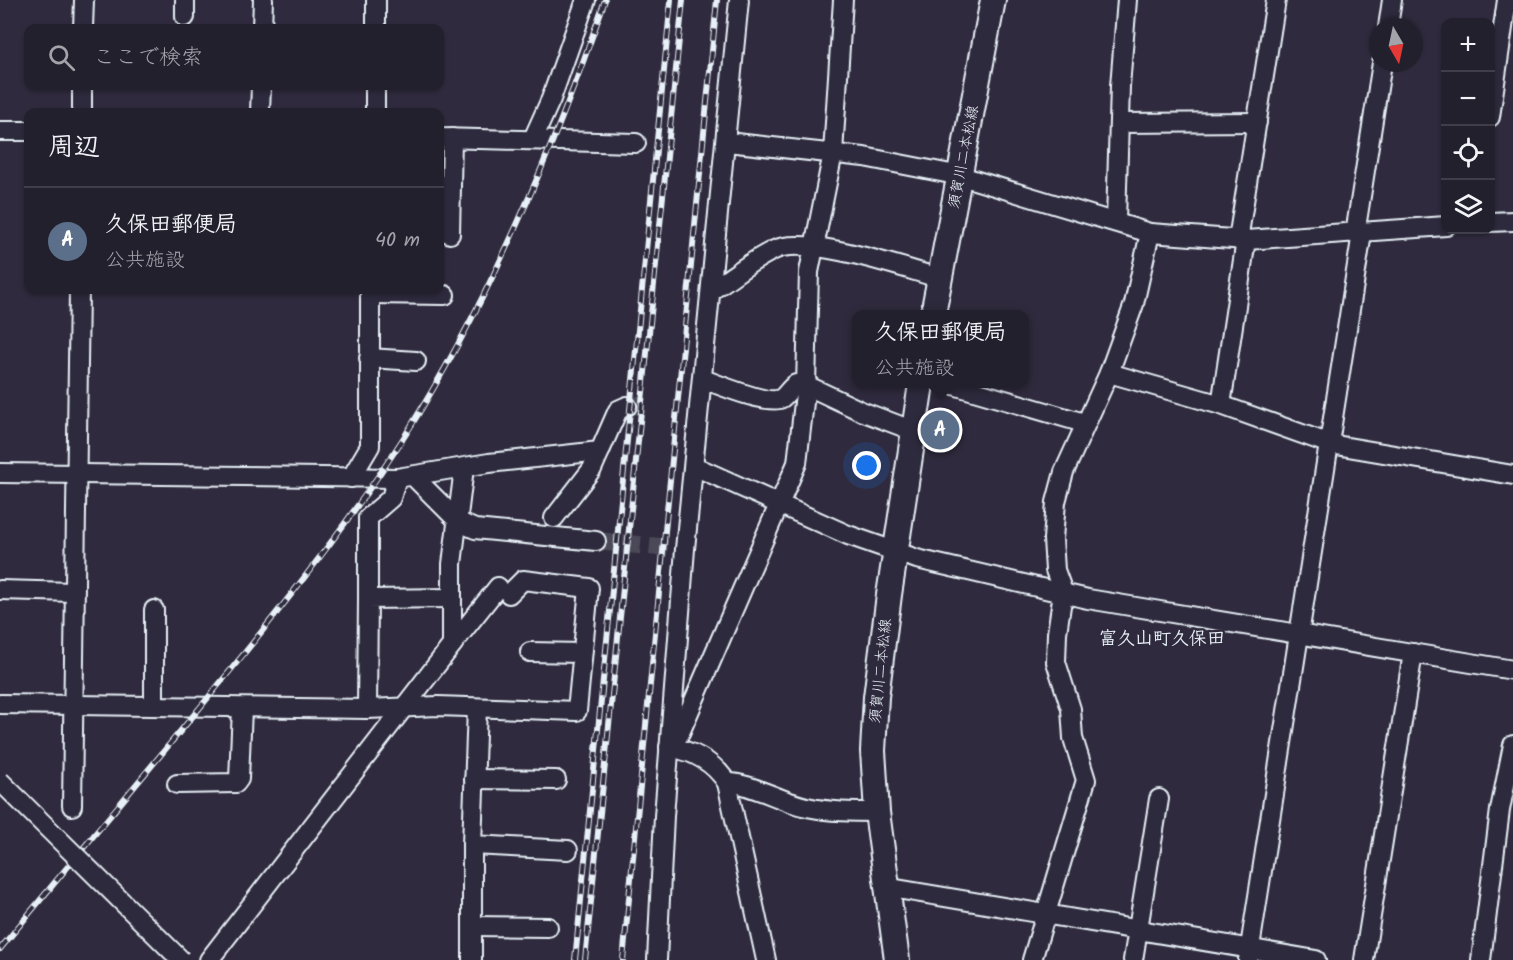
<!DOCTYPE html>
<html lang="ja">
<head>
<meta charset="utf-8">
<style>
  :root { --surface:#23202e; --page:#2b2836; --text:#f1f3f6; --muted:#a3a3aa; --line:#403e4a; --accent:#b45309 }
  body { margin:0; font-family:Kalam,"Klee One",sans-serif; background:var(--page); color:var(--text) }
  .controls { position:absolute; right:18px; top:18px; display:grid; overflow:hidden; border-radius:12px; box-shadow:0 2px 4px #0004 }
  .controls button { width:54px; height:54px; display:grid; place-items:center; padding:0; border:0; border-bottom:2px solid var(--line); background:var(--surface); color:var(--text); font:30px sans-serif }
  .compass { position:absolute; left:1369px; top:18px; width:54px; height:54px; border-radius:50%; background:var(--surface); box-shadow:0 2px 4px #0004; rotate:171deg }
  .you { position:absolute; left:867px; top:466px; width:21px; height:21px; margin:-15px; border:4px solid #fff; border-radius:50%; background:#1a73e8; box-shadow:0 0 0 9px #1a73e833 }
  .badge { display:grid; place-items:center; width:39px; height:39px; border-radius:50%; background:var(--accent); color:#fff; font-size:20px; font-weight:700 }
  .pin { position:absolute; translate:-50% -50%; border:3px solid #fff; box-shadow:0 2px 6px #0006 }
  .popup { position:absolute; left:852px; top:310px; width:177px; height:78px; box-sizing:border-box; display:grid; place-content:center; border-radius:12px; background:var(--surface); filter:drop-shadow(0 2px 4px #0005); font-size:20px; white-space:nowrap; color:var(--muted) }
  .popup b { font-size:22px; color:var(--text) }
  .popup::after { content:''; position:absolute; left:50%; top:100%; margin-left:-12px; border:12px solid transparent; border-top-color:var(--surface) }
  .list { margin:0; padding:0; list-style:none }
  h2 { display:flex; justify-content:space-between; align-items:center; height:78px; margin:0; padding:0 24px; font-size:26px }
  h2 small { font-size:20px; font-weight:400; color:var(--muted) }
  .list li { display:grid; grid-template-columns:39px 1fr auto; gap:18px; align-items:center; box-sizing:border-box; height:108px; padding:0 24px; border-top:2px solid var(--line) }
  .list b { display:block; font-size:22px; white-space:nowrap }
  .list p { margin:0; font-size:20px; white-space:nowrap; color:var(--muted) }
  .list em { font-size:20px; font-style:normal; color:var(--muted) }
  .icon { flex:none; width:33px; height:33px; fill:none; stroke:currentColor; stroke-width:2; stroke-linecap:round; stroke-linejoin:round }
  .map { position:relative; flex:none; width:1513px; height:960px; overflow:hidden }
  .search { position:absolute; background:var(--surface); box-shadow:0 2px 4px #0004; left:24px; top:24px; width:420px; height:66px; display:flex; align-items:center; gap:15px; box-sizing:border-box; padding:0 21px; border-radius:12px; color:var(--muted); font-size:22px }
  .panel { position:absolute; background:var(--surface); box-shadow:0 2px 4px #0004; left:24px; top:108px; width:420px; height:186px; border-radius:12px }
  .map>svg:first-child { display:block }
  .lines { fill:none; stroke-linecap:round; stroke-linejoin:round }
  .minor-tunnel { stroke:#4b4859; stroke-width:18; stroke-dasharray:18 9; stroke-linecap:butt }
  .minor-casing { stroke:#e8f1f8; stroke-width:22 }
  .major-casing { stroke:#e8f1f8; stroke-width:28 }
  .minor { stroke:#2f2a3d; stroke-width:18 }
  .major { stroke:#2f2a3d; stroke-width:24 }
  .rail-casing { stroke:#e8f1f8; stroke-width:6 }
  .rail { stroke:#2f2a3d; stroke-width:4; stroke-dasharray:11; stroke-linecap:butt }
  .minor-bridge-casing { stroke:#e8f1f8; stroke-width:22; stroke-linecap:butt }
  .minor-bridge { stroke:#2f2a3d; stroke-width:18 }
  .labels { text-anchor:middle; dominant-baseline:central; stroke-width:4.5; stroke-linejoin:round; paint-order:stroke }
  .street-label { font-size:15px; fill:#e8f1f8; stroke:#2f2a3d }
  .quarter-label { font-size:18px; font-weight:bold; fill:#e8f1f8; stroke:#2f2a3d }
</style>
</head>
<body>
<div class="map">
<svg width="1513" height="960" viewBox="0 0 1513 960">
  <rect width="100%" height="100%" fill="#2f2a3d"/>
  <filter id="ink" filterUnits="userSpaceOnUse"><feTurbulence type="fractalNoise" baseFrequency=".0167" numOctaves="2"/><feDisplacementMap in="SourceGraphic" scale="12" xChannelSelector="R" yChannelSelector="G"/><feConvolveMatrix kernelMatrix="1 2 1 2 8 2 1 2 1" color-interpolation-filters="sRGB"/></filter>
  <g filter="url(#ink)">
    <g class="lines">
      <g class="minor-tunnel">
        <polyline points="627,406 652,404"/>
        <polyline points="596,541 682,549"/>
      </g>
      <defs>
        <g id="minor">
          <polyline points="185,0 185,17"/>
          <polyline points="1388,27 1392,0"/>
          <polyline points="83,28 84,0"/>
          <polyline points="262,28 263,0"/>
          <polyline points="376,28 376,0"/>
          <polyline points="82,112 82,86"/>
          <polyline points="260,112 261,86"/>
          <polyline points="375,112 375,86"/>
          <polyline points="1490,117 1507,0"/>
          <polyline points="1121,123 1257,122"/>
          <polyline points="0,131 28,131"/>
          <polyline points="440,138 636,143"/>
          <polyline points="533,139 551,99 586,0"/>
          <polyline points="727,142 864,157 961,176 1150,233 1246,240 1446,226"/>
          <polyline points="1116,221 1120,86 1127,0"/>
          <polyline points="1490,222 1513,221"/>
          <polyline points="450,234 452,138"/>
          <polyline points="1355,234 1382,63"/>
          <polyline points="1238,240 1276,0"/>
          <path d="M712,290C732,277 752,260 774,250C805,234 903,268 939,278"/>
          <polyline points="370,294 445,295"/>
          <polyline points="369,358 416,361"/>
          <polyline points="1109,373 1221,405 1330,444 1513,475"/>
          <path d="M703,379C717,384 769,406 782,398C787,394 790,388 796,384L806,385L861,411L914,431"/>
          <polyline points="950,384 1084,423"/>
          <polyline points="1221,405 1246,240"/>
          <polyline points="694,466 848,535 917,559 1088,599 1513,670"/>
          <polyline points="0,473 397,478 489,463 600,451 618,410 627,406"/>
          <polyline points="413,476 459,522 475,529 596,541"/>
          <polyline points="351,478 370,446 370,290"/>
          <polyline points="554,518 592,469 600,451"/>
          <polyline points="0,590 74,592"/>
          <polyline points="368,599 368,518 391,498 397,478"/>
          <polyline points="452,645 498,587"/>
          <polyline points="530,652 582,653"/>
          <polyline points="0,704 367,709 438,706 577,711 589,588 523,580 509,594"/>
          <polyline points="154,706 154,610"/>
          <polyline points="477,708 472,845 568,850"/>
          <polyline points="367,709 368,599 452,598"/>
          <polyline points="670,746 679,735 797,463 806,385 809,272 833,153 843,0"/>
          <path d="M669,747C693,751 714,762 727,783L766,960"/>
          <polyline points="474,779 556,780"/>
          <path d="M727,783C747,781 784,803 807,807C830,812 853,812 877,812"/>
          <polyline points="177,784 236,783 239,779 242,708"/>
          <polyline points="72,806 79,290"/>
          <polyline points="472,845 472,960"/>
          <polyline points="885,887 1316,960"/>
          <polyline points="472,926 548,927"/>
          <polyline points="209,960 452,645 452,564 464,468"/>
          <polyline points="657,960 664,816 685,549 739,0"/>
          <polyline points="1032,960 1086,780 1073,738 1071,709 1056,662 1057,633 1063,592 1055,570 1053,539 1056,502 1064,472 1109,373 1134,304 1150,233"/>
          <polyline points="1133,960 1159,799"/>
          <polyline points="1248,960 1362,233"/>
          <polyline points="1364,960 1413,653"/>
          <polyline points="1481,960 1500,810 1513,745"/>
        </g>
        <g id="major">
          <polyline points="933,314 993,0"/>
          <polyline points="897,960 877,812 873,751 876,697 889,595 921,384"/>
        </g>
      </defs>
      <use href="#minor" class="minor-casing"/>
      <use href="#major" class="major-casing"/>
      <use href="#minor" class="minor"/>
      <use href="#major" class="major"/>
      <defs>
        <g id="rail">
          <path d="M0,949C64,871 128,794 193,716C268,625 342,534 406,434C491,298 553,151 605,0"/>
          <polyline points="575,960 671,0"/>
          <polyline points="585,960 683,0"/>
          <polyline points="623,960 717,0"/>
        </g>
      </defs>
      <use href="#rail" class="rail-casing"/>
      <use href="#rail" class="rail"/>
      <defs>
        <polyline id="minor-bridge" points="0,781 181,960"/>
      </defs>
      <use href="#minor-bridge" class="minor-bridge-casing"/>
      <use href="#minor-bridge" class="minor-bridge"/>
    </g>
  </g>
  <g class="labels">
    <g class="street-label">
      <text transform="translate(964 157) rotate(-79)">須賀川二本松線</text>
      <text transform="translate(881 671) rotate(-84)">須賀川二本松線</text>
    </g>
    <g class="quarter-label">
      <text x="1162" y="639">富久山町久保田</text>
    </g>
  </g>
</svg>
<div class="controls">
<button>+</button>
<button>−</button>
<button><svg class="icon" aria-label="locate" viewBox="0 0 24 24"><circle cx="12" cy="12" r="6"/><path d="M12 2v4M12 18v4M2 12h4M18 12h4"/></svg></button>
<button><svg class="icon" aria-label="layers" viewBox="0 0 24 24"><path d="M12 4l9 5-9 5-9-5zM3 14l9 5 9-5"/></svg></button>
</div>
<svg class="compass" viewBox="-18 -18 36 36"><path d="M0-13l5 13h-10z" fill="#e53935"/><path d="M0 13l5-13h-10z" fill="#a3a3aa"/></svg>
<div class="you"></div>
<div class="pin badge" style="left:940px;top:430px;background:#5c6f8a">A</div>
<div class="popup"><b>久保田郵便局</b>公共施設</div>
<div class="search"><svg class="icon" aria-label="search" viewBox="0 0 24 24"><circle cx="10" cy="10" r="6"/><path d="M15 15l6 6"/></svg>ここで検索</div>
<section class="panel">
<h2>周辺<small></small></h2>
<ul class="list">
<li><span class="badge" style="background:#5c6f8a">A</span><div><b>久保田郵便局</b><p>公共施設</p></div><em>40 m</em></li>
</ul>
</section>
</div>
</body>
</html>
